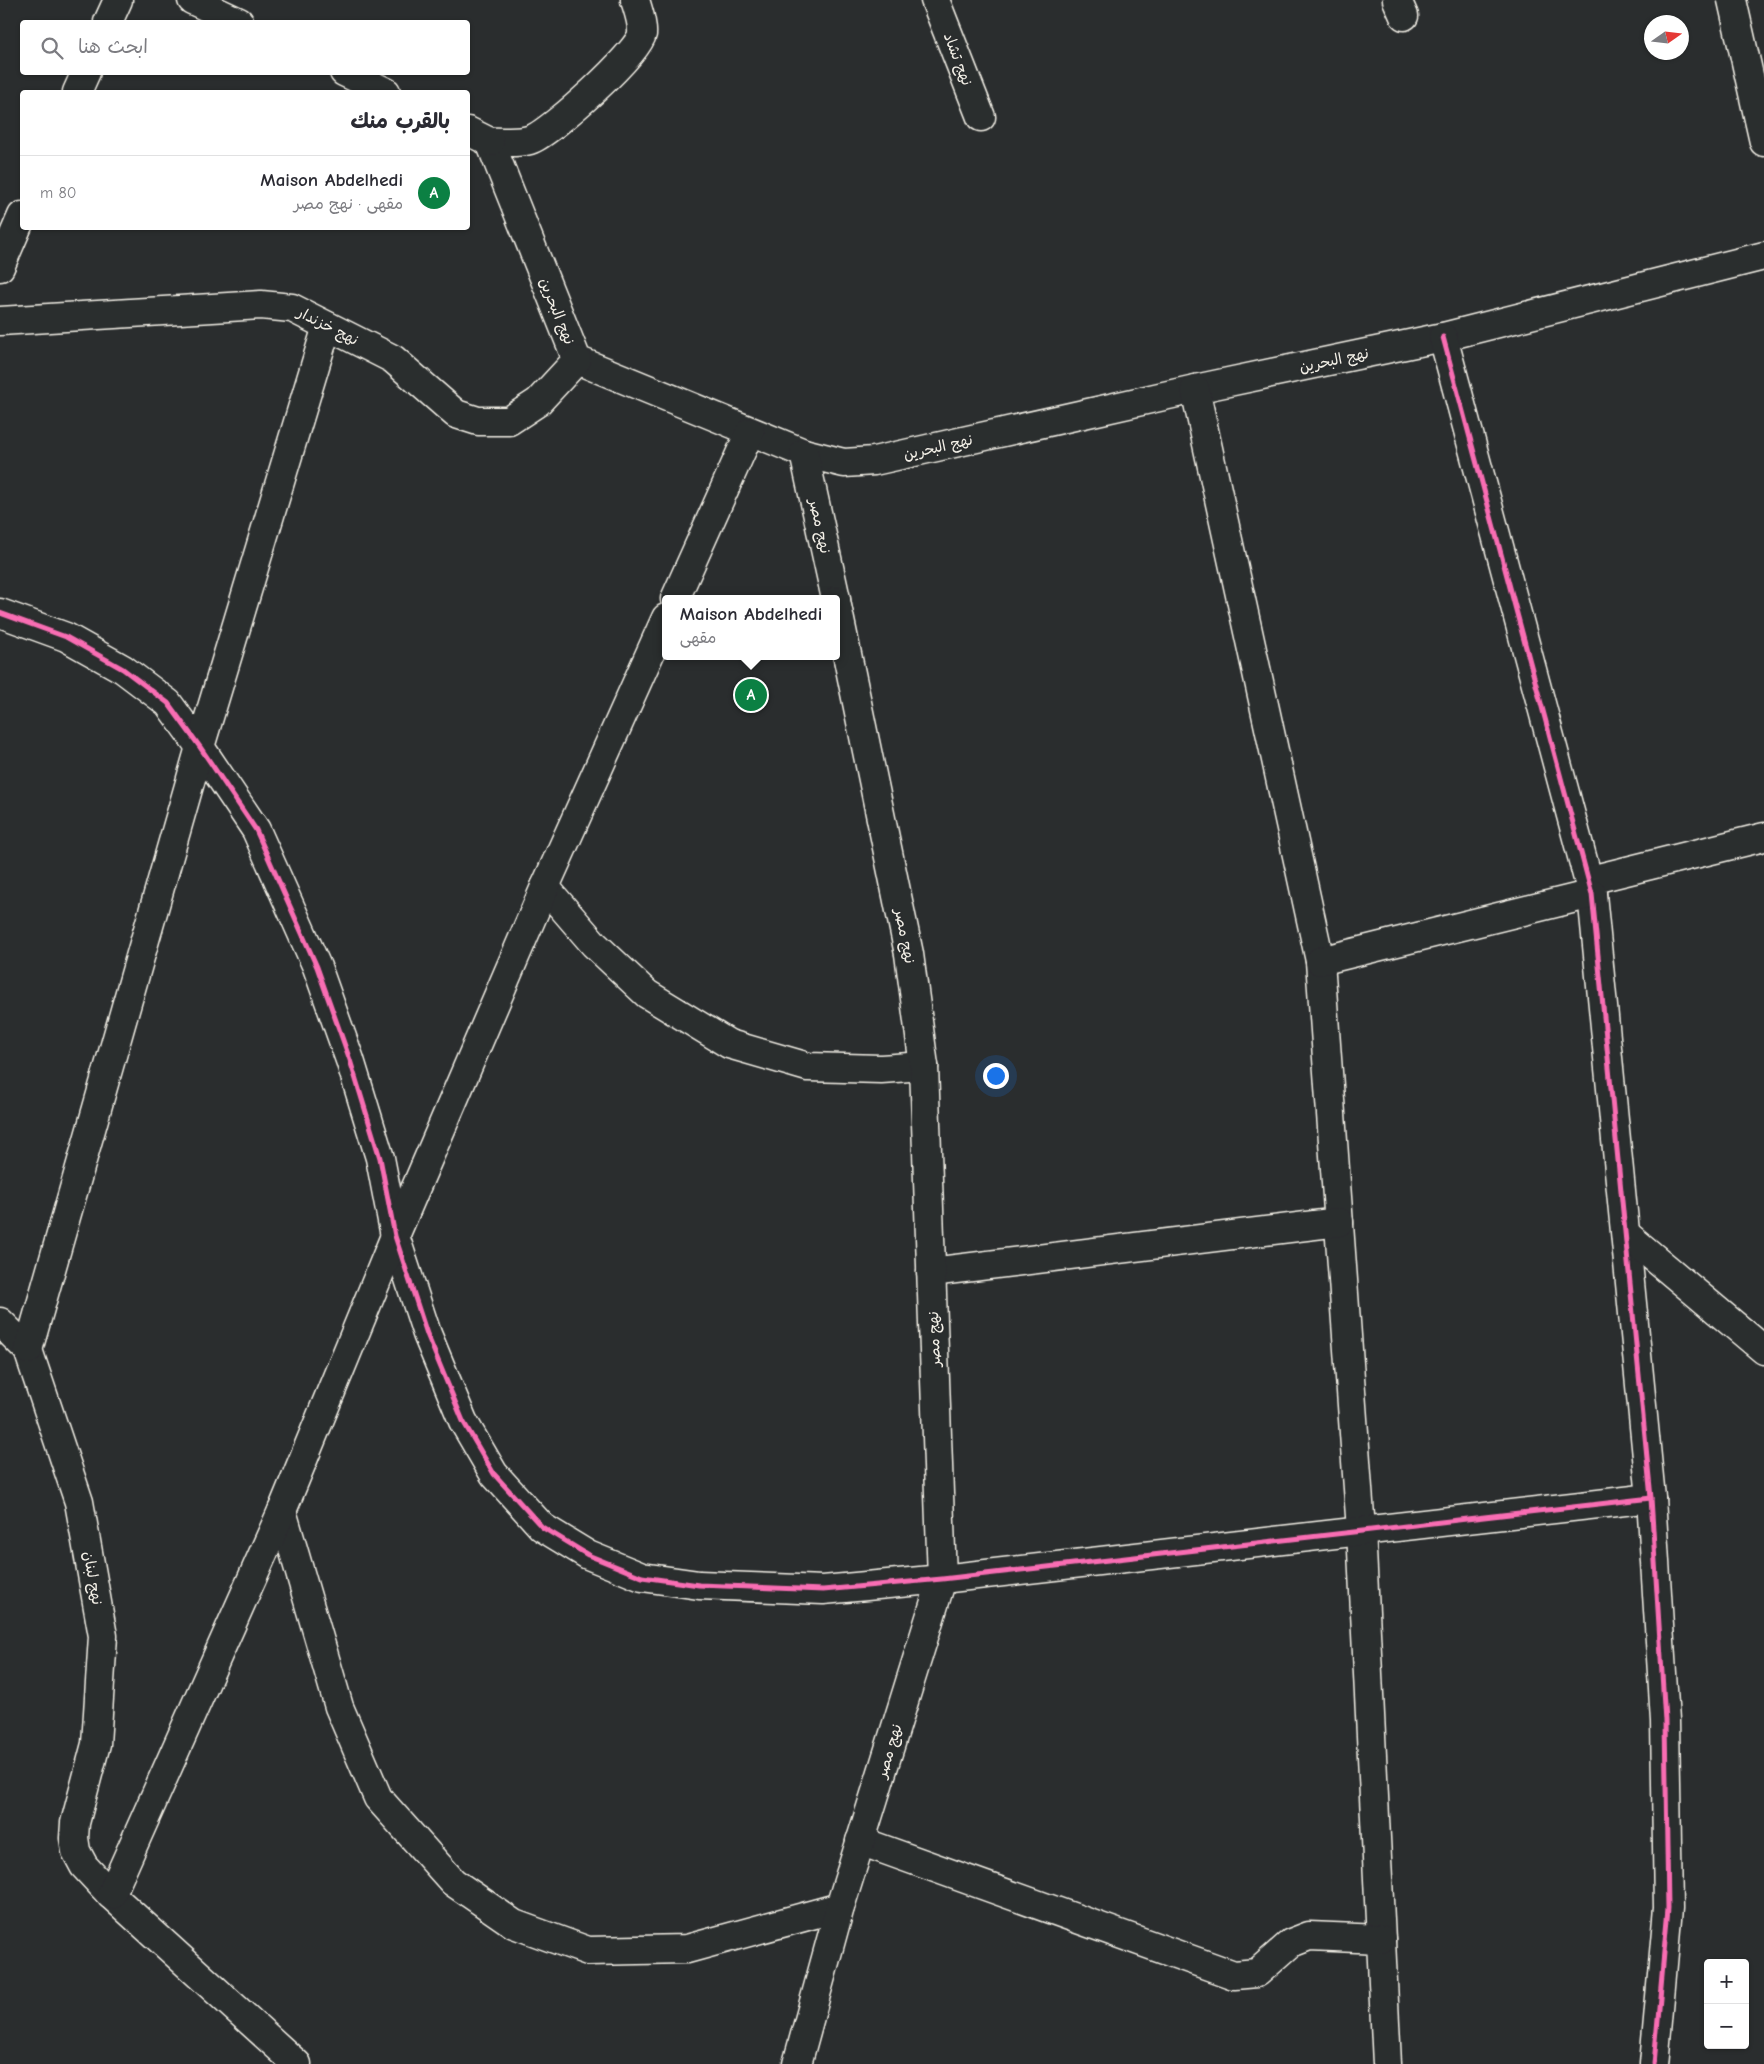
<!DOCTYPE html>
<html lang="ar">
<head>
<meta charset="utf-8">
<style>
  :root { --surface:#fff; --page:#f2f2f3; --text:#2b2b33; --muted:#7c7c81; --line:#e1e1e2; --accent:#0b8043 }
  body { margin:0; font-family:"Comic Neue","Playpen Sans Arabic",sans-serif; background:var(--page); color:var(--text); direction:rtl }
  .controls { position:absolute; right:15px; bottom:15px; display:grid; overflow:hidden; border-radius:5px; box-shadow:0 1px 4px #0004 }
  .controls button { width:45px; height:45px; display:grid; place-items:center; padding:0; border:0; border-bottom:1px solid var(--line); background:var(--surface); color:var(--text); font:25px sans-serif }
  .compass { position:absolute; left:1644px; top:15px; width:45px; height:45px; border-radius:50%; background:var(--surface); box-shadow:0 1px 4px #0004; rotate:76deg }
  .you { position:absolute; left:995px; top:1075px; width:18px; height:18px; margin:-12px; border:4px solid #fff; border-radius:50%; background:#1a73e8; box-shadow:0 0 0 8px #1a73e833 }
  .badge { display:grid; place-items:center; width:32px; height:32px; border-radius:50%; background:var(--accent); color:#fff; font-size:16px; font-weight:700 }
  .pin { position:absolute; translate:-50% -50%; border:2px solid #fff; box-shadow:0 1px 5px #0006 }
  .popup { position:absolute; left:662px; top:595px; width:178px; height:65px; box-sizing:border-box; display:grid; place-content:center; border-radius:5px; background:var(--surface); filter:drop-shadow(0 1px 4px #0005); font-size:16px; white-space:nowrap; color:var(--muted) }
  .popup b { font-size:19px; color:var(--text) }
  .popup::after { content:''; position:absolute; left:50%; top:100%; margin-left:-10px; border:10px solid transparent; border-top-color:var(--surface) }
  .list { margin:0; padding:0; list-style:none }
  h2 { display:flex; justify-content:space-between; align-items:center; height:65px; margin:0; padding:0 20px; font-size:21px }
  h2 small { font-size:16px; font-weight:400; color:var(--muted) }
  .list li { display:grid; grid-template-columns:32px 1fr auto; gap:15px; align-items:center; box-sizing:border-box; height:75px; padding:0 20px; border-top:1px solid var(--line) }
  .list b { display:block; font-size:19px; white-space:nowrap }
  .list p { margin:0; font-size:16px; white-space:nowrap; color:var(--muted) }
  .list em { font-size:16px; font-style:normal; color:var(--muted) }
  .icon { flex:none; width:28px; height:28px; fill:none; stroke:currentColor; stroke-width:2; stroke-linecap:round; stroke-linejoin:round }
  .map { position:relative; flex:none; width:1764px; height:2064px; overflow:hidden; direction:ltr }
  .search { position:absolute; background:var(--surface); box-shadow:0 1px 4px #0004; left:20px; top:20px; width:450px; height:55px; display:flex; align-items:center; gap:12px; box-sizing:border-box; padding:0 18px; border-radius:5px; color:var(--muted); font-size:19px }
  .panel { position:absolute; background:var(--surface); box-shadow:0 1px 4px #0004; left:20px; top:90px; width:450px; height:140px; border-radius:5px; direction:rtl }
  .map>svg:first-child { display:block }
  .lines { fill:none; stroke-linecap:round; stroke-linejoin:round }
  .minor-casing { stroke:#f4f1e8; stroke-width:31 }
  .minor { stroke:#2a2d2e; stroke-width:28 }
  .cycleway-casing { stroke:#2a2d2e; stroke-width:8 }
  .cycleway { stroke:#f96db3; stroke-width:5 }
  .labels { text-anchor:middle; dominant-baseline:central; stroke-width:4; stroke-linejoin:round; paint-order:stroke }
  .street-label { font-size:15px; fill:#f4f1e8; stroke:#2a2d2e }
</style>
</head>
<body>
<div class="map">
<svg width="1764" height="2064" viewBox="0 0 1764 2064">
  <rect width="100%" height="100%" fill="#2a2d2e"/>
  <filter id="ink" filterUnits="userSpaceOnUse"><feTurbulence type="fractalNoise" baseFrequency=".02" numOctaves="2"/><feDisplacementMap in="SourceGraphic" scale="10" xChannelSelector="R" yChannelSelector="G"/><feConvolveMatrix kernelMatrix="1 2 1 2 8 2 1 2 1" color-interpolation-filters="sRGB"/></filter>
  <g filter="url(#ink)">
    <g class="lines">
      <defs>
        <g id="minor">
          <polyline points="192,0 239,22"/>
          <path d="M635,0C638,10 643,23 642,34C638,54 552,131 532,139C520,144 502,141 490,142L577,360L804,453L844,463L874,461L1195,389L1443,337L1764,256"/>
          <polyline points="935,0 981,117"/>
          <polyline points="1397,0 1404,16"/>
          <polyline points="1732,0 1764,142"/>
          <polyline points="108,22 118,0"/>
          <polyline points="344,72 386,92"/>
          <polyline points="77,92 86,72"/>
          <polyline points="468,131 490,142"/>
          <polyline points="0,267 22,216"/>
          <polyline points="0,321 261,305 292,308 393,359 456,414 478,421 509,421 538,402 577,360"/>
          <polyline points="1443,337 1592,894 1651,1498 1665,1721 1668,1908 1654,2064"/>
          <polyline points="1195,389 1320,961 1361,1530 1387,2064"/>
          <polyline points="804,453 836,599"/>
          <polyline points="675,599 750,432"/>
          <polyline points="0,613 66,637 123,669 168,703 200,747 256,830 317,967 350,1060 380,1158 395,1236 427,1334 463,1421 494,1474 542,1527 588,1555 642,1577 699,1585 823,1590 942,1579 1651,1498"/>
          <polyline points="1590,880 1764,837"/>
          <polyline points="545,887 594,944 647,994 729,1044 808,1067 881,1069 924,1066"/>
          <polyline points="1320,961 1592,894"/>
          <polyline points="1627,1235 1764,1350"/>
          <polyline points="931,1272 1339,1222"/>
          <polyline points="0,1322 28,1350 79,1502 103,1636 96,1744 75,1823 74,1838 76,1851 84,1866 111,1895 297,2064"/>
          <polyline points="28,1350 200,747 327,326"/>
          <polyline points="282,1511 339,1707 378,1798 453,1882 514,1924 588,1951 687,1949 840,1907"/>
          <polyline points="860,1841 1234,1975 1257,1973 1291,1943 1309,1936 1381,1939"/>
          <polyline points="111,1895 282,1511 395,1236 545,887 666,618"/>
          <polyline points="797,2064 840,1907 942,1579 924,1066 909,954 836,601"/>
        </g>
      </defs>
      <use href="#minor" class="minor-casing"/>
      <use href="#minor" class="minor"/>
      <defs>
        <g id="cycleway">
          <polyline points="1443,337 1592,894 1651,1498 1665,1721 1668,1908 1654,2064"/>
          <polyline points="0,613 66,637 123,669 168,703 200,747 256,830 317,967 350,1060 380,1158 395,1236 427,1334 463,1421 494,1474 542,1527 588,1555 642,1577 699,1585 823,1590 942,1579 1651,1498"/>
        </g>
      </defs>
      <use href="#cycleway" class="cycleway-casing"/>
      <use href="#cycleway" class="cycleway"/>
    </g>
  </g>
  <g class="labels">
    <g class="street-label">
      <text transform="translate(958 59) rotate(69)">نهج تشاد</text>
      <text transform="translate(557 311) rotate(68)">نهج البحرين</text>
      <text transform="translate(328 326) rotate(27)">نهج خزندار</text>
      <text transform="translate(1334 360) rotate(-12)">نهج البحرين</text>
      <text transform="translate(938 447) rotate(-13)">نهج البحرين</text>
      <text transform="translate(820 526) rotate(78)">نهج مصر</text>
      <text transform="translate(905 936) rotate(79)">نهج مصر</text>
      <text transform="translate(934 1339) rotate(-92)">نهج مصر</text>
      <text transform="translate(93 1578) rotate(80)">نهج لبنان</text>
      <text transform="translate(889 1751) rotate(-73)">نهج مصر</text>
    </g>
  </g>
</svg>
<div class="controls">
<button>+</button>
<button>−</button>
</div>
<svg class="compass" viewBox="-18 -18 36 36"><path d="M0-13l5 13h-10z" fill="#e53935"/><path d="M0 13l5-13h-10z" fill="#7c7c81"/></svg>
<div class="you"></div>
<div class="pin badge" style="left:751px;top:695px">A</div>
<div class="popup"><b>Maison Abdelhedi</b>مقهى</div>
<div class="search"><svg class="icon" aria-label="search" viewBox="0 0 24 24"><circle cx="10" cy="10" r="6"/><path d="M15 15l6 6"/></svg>ابحث هنا</div>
<section class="panel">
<h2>بالقرب منك<small></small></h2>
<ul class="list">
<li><span class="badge">A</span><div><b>Maison Abdelhedi</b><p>مقهى · نهج مصر</p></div><em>80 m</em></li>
</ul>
</section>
</div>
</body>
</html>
